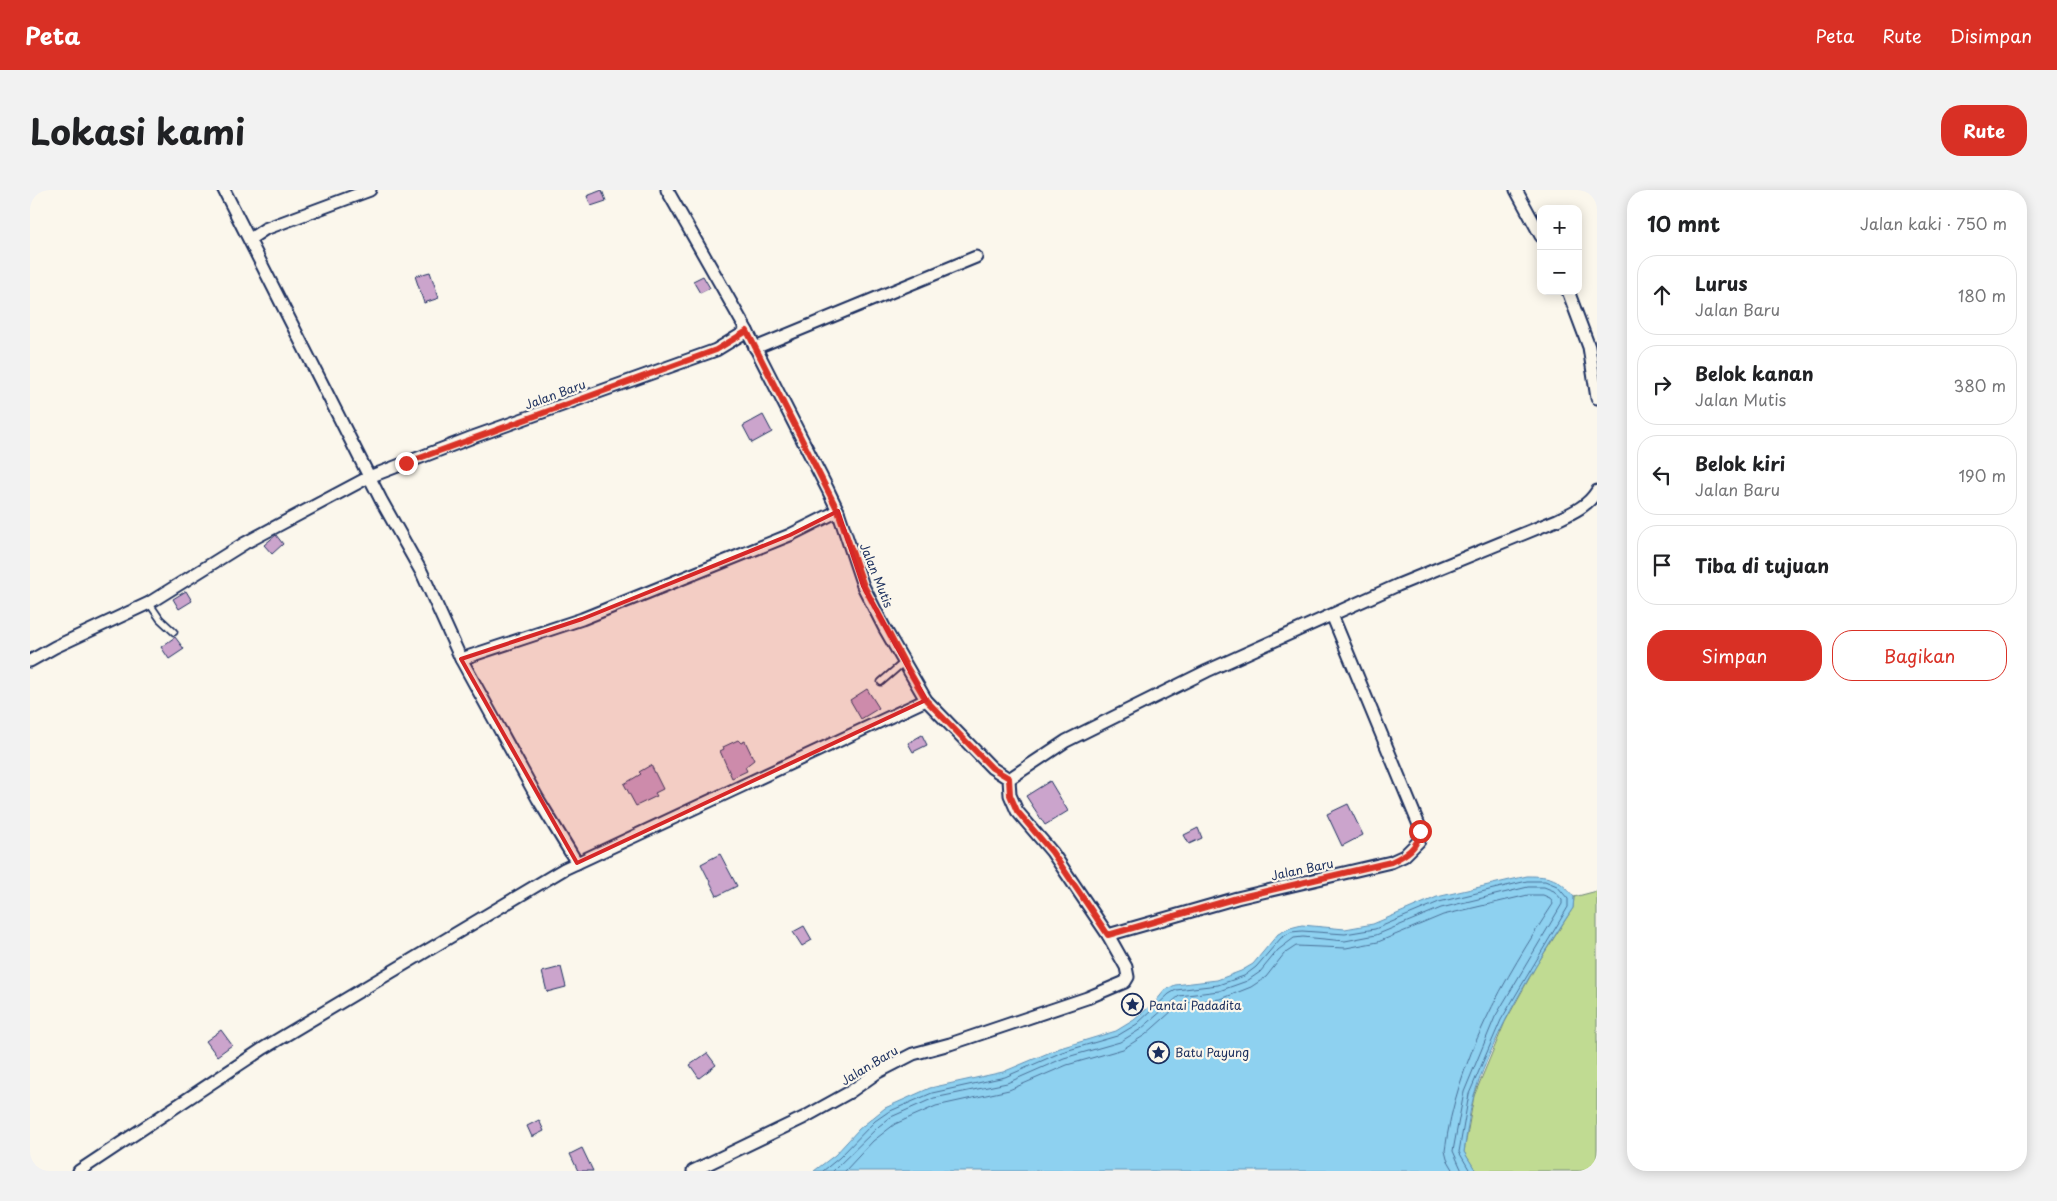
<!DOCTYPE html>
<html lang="id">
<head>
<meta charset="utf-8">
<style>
  :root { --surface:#fff; --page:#f2f2f2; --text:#202124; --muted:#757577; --line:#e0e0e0; --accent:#d93025 }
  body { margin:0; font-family:"Playpen Sans",sans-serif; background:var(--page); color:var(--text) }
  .controls { position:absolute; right:15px; top:15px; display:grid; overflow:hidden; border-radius:10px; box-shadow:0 2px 12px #0003 }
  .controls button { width:45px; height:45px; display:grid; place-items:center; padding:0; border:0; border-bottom:1px solid var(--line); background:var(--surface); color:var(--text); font:25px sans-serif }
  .stop { position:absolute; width:15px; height:15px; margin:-11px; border:4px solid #d93025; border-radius:50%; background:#fff }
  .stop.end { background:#d93025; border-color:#fff; box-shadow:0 1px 5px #0008 }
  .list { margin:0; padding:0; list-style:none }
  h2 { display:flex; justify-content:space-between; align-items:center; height:65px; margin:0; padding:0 20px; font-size:21px }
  h2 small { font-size:16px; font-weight:400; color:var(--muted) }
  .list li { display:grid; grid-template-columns:32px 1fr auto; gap:15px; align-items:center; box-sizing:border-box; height:80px; margin:0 10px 10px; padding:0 10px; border:1px solid var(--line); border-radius:20px }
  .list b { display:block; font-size:19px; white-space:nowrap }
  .list p { margin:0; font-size:16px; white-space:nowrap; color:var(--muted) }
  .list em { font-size:16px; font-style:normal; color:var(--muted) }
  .actions { display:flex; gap:10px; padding:15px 20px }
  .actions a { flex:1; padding:11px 0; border:1px solid var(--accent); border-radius:20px; text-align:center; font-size:18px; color:var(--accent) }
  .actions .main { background:var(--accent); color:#fff }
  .icon { flex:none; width:28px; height:28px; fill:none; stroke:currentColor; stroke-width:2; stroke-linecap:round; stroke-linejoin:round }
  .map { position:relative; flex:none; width:1567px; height:981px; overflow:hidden; border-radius:20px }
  header { display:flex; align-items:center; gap:30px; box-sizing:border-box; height:70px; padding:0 25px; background:var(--accent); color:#fff }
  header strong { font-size:24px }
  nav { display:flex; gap:28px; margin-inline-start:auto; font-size:18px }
  .intro { display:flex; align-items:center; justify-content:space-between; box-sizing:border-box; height:120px; padding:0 30px }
  h1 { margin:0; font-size:35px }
  .button { padding:12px 22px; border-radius:20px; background:var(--accent); color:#fff; font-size:18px; font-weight:700 }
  main { display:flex; gap:30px; padding:0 30px }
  aside { flex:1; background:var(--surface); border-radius:20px; box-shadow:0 2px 12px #0003 }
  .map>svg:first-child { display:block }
  .green { fill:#c0db92; stroke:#6e8578 }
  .water { fill:#8ed1f0; stroke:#6090b6 }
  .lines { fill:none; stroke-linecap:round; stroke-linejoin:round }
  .shore { stroke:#497098; stroke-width:1 }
  .building { fill:#cba4cc; stroke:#1b2f5e }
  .lane-casing { stroke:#1b2f5e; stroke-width:9 }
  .street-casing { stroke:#1b2f5e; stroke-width:15 }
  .lane { stroke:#fbf7ec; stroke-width:5.5 }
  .street { stroke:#fbf7ec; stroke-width:11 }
  .route { stroke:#d93025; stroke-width:6 }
  .marked { fill:#d62828; fill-opacity:0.2; stroke:#d62828; stroke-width:4; stroke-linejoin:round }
  .labels { text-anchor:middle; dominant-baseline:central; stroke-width:4.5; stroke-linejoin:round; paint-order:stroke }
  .street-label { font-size:12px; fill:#1b2f5e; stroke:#fbf7ec }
  .poi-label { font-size:12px; fill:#1b2f5e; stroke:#fbf7ec; text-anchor:start }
</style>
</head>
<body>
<header>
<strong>Peta</strong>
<nav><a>Peta</a><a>Rute</a><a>Disimpan</a></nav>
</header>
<div class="intro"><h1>Lokasi kami</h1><a class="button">Rute</a></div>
<main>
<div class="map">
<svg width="1567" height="981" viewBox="0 0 1567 981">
  <rect width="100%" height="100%" fill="#fbf7ec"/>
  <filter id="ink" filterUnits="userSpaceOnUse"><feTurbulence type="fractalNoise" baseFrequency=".02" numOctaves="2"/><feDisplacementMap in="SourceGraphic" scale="10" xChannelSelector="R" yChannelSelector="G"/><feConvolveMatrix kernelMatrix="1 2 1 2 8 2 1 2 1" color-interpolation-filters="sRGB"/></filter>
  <g filter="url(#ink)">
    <polygon class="green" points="1567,701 1567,981 1446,981 1434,962 1444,906 1475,832 1506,776 1543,718 1544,707"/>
    <path class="water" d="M1497,686C1521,686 1528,688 1544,707L1543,718C1505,775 1465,840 1444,905C1439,923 1437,943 1434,962L1446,981H784L805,965L829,939L855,918L900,898L973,882L1030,858L1086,841L1104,830L1126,811L1135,800L1145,795L1187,790L1211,781L1223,774L1248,744L1260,738L1272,735L1315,739L1343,734L1407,707Z"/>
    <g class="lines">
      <g class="shore">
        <polyline points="793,981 809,968 845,931 858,922 902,903 975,887 1032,862 1087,846 1107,834 1139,804 1146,800 1188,795 1214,786 1226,777 1251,748 1261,742 1272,741 1315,744 1345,739 1409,712 1497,691 1515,691 1527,696 1538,709 1538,717 1471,830 1439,904 1429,962 1440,981"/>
        <polyline points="803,981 849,936 861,927 904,908 977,893 1034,868 1090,852 1111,839 1149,806 1189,801 1217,791 1230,782 1248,760 1264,748 1273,747 1315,751 1346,745 1411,718 1498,697 1514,697 1524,701 1532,710 1532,714 1465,827 1434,902 1423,961 1432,981"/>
        <path d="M815,981L843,951L865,934L906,916L979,900L1037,875L1093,859L1115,845L1151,813L1191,809L1221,797L1236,787L1254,764L1266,756L1316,758L1348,752L1413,725L1498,705H1513L1520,708L1523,714C1474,789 1426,871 1415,961L1417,969L1424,981"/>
      </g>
    </g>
    <g class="building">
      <polygon points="572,0 576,11 561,16 557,6"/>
      <polygon points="400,82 409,108 394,113 385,86"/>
      <polygon points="673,86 680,98 670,103 663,91"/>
      <polygon points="733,225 742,242 722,253 713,236"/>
      <polygon points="246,345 253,354 242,364 234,355"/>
      <polygon points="156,401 162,411 149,419 143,409"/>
      <polygon points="145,447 154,459 139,469 131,457"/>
      <polygon points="837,499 849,518 831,529 820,510"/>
      <polygon points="892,545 897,555 883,562 878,553"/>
      <polygon points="708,550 711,553 715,551 724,570 715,577 717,581 702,588 690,561 694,559 693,557"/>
      <polygon points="621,575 633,599 625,603 627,606 606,616 594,594 611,584 609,582"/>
      <polygon points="1020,591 1038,621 1015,635 996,606"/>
      <polygon points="1318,614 1333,645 1312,656 1297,624"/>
      <polygon points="1168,638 1172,648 1159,654 1154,645"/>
      <polygon points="690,664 707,696 687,706 671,674"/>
      <polygon points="774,736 782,750 772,756 763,742"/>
      <polygon points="531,777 536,797 517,802 512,782"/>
      <polygon points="191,840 202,855 187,866 176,851"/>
      <polygon points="677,863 686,875 669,888 660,875"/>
      <polygon points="509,930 514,941 502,947 497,936"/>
      <polygon points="552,958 563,981 548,981 540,964"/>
    </g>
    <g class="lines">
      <defs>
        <g id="lane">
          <polyline points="119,413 130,429 144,442"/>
          <polyline points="851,492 874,472"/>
        </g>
        <g id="street">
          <polyline points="194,0 351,310 392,383 431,469 508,609 547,673"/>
          <polyline points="637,0 717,141 798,300 808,321 833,396 855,439 896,510 962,578 979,589"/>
          <polyline points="1486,0 1511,46"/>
          <polyline points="220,49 235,39 340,0"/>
          <polyline points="1538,101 1559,157 1567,208"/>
          <polyline points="725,158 946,67"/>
          <polyline points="431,469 552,429 760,345 808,321"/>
          <polyline points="0,471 25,457 119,413 215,353 339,287 443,247 686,160 717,141"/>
          <path d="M979,589L1036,551L1177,481L1368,395L1527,330C1542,323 1558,316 1567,301"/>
          <polyline points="1078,745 1207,708 1361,672 1374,666 1389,651 1389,635 1302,425"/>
          <polyline points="49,981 234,858 534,679 896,510"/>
          <polyline points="663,981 773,928 820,902 848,882 883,864 920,854 1057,808 1095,792 1098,787 1096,777 1078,745 1022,662 987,621 980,605 979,589"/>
        </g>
      </defs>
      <use href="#lane" class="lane-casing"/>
      <use href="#street" class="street-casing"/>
      <use href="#lane" class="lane"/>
      <use href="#street" class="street"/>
    </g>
  </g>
  <g class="lines" filter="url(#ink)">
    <path class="route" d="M376,273L686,160L717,141L808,321L834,396L874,472L896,510L962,578L979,588L980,605L987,621L1022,662L1078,745L1207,708L1361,672C1376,665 1388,658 1390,641"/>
  </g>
  <path class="marked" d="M808,321L833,396L896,510L547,673L431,469L552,429L760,345Z"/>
  <defs>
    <symbol id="sight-ring" viewBox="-11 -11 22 22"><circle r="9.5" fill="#fbf7ec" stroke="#1b2f5e" stroke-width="1.5"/><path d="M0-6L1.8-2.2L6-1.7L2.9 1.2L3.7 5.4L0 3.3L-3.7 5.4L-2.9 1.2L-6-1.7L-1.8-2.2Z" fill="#1b2f5e"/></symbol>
  </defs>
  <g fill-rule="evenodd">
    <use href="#sight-ring" x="1090" y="802" width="25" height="25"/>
    <use href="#sight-ring" x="1116" y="850" width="25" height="25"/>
  </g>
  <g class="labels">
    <g class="street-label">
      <text transform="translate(525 204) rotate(-20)">Jalan Baru</text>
      <text transform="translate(847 385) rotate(68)">Jalan Mutis</text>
      <text transform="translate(1272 679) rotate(-12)">Jalan Baru</text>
      <text transform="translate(839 875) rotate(-31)">Jalan Baru</text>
    </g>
    <g class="poi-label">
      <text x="1119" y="815">Pantai Padadita</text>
      <text x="1145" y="862">Batu Payung</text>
    </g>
  </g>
</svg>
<div class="controls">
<button>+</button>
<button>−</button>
</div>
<div class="stop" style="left:1390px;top:641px"></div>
<div class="stop end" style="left:376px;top:273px"></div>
</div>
<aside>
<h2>10 mnt<small>Jalan kaki · 750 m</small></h2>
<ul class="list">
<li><svg class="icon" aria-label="ahead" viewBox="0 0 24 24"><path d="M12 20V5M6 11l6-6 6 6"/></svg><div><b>Lurus</b><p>Jalan Baru</p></div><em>180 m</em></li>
<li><svg class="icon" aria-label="right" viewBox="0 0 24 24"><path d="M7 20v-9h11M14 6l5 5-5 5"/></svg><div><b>Belok kanan</b><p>Jalan Mutis</p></div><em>380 m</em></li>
<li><svg class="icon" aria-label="left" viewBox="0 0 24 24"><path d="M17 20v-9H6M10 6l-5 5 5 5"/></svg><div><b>Belok kiri</b><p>Jalan Baru</p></div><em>190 m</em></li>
<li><svg class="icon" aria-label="arrive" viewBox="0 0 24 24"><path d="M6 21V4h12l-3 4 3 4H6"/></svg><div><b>Tiba di tujuan</b></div></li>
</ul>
<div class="actions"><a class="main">Simpan</a><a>Bagikan</a></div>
</aside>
</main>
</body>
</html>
